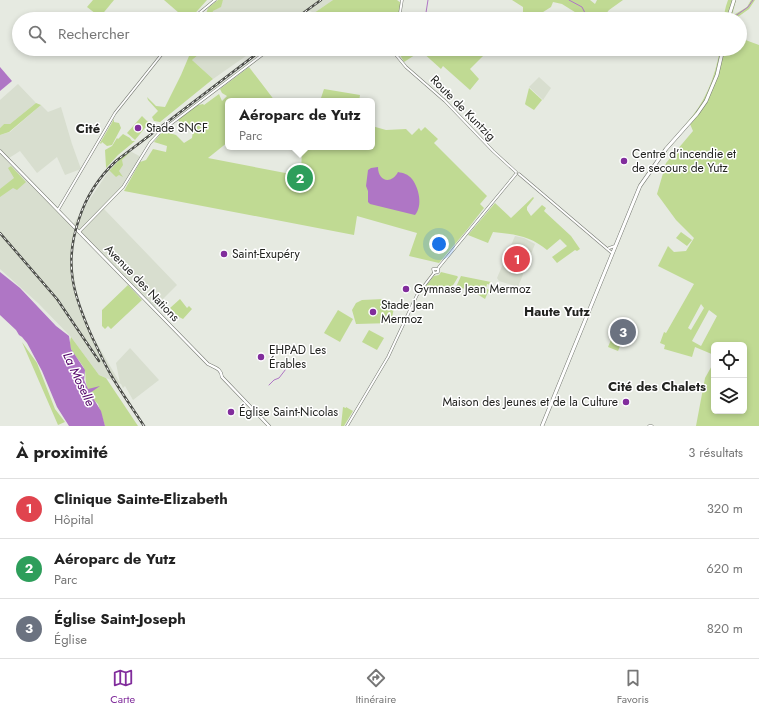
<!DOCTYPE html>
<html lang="fr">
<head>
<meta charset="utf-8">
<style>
  :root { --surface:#fff; --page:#f6f6f6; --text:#222; --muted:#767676; --line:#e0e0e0; --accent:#812d9c }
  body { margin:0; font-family:Jost,sans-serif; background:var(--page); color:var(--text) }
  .controls { position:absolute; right:12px; bottom:12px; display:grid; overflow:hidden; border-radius:6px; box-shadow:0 2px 6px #0003 }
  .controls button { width:36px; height:36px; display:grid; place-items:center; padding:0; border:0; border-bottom:1px solid var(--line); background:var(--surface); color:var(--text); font:20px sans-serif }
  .you { position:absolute; left:439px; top:244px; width:14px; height:14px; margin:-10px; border:3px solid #fff; border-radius:50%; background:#1a73e8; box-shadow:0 0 0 6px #1a73e833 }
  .badge { display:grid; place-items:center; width:26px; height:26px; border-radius:50%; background:var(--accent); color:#fff; font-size:13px; font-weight:700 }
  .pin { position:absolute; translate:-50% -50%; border:2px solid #fff; box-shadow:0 1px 4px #0006 }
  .popup { position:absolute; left:225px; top:98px; width:150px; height:52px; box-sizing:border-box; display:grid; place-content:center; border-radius:6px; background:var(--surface); filter:drop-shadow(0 1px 3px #0005); font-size:13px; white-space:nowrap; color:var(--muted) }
  .popup b { font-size:15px; color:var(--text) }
  .popup::after { content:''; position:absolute; left:50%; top:100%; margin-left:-8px; border:8px solid transparent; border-top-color:var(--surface) }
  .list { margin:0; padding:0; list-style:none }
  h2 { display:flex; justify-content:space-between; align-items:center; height:52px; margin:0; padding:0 16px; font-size:17px }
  h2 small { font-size:13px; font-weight:400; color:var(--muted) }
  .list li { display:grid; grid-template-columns:26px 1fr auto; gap:12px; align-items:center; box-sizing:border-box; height:60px; padding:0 16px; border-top:1px solid var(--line) }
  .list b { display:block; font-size:15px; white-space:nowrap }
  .list p { margin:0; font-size:13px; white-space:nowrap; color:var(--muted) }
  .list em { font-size:13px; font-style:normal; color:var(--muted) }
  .icon { flex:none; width:22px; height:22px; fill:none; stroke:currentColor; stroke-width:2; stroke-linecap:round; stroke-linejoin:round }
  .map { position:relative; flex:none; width:759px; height:426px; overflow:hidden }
  .search { position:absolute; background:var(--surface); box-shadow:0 2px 6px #0003; left:12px; right:12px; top:12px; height:44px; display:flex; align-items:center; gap:10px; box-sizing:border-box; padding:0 14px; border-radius:22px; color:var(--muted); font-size:15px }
  .sheet { height:232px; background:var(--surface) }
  nav { display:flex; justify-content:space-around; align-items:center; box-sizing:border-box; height:56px; border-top:1px solid var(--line); background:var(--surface); font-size:11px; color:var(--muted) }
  nav a { display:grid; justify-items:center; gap:2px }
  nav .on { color:var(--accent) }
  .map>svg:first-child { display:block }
  .built { fill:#d8decf }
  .green { fill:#c0da93; fill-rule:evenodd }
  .water { fill:#af76c5 }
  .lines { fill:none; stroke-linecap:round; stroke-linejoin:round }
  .stream { stroke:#af76c5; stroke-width:1 }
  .tertiary-casing { stroke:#767972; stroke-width:3 }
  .secondary-casing { stroke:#767972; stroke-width:3.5 }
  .primary-casing { stroke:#767972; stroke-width:4 }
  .tertiary { stroke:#fff; stroke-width:2 }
  .secondary { stroke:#fff; stroke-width:2.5 }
  .primary { stroke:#fff; stroke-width:3 }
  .rail-casing { stroke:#4c4e49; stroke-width:2.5 }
  .rail { stroke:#fff; stroke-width:1; stroke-dasharray:3; stroke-linecap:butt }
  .poi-dot { fill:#812d9c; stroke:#fff; stroke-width:1.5 }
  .labels { text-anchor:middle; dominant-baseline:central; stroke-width:3; stroke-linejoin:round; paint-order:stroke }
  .street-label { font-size:12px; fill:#222320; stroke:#fff }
  .poi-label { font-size:12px; fill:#222320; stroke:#fff; text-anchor:start }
  .neighbourhood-label { font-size:13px; font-weight:bold; fill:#222320; stroke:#fff }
  .water-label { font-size:13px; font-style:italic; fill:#520068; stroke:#fff }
</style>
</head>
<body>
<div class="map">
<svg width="759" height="426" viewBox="0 0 759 426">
  <rect width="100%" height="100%" fill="#e6eae1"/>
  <g class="built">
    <polygon points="223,0 333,0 314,13 308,10 297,19 211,19 213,11 220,7"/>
    <polygon points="205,49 256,49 213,79 192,60"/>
    <polygon points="539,77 551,88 543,100 529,87"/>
    <polygon points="18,84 36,103 10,124 4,124 0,128 0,100"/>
    <polygon points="41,105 48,112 61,107 72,144 81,169 65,175 57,157 37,173 20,151 6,160 72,226 108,172 130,151 141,157 119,190 104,209 177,285 155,307 77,229 74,240 72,261 76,292 82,312 89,330 120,383 116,363 130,348 159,380 133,400 125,386 123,388 121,384 99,375 71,337 38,303 0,269 0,135 10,132"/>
    <polygon points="515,236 524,238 535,244 518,287 499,281 497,278"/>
  </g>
  <g class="green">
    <polygon points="93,0 114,0 100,17 87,7"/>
    <polygon points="164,0 207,0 190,19 186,19"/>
    <polygon points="218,0 223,0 221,7 213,11 211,19 204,19 208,8"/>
    <polygon points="333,0 397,0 401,3 398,19 320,19 315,16 314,13"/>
    <polygon points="512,0 590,0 595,4 597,0 623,0 609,10 605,15 611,19 586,19 562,4 553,2 551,7 532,19 523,19 523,7"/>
    <polygon points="728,0 736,0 732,16 747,7 751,0 755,0 749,9 735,19 723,19 726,6"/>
    <path d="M740,38L759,45V426H696L705,378L714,362V411H744V345H714V355L695,347L692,357L664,349L665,345L660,343L664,332L666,333L694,284L658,266L668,246L674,252L686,251L694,238L676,220L657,194L666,163L693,131L690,124L685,125C705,103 715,78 720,49H740ZM701,304L704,308L691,330L688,328ZM709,310L717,316L701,346L692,341Z"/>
    <polygon points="192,49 205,49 192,60 213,79 160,122 154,121 152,117 158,111 148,100 147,97 156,106 165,107 181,75"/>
    <polygon points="399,49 490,49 470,69 479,79 470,90 443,66 441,69 421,51 404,62 399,53"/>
    <polygon points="249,67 275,101 228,101 228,142 208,158 301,176 302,147 372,147 372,126 386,130 406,129 412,135 419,128 421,131 425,127 438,139 434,143 487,196 480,204 484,208 466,231 439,263 409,256 417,233 357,216 354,235 124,191 140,162 146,160 153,149 166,152 167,146 154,142 162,132 164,133 166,132 176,135 184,143 192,138 193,131 191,127 185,128 177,119 194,106 203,104 204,105 219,94 222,101 227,96 222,93 220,89"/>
    <polygon points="529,88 542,100 534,110 526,105 525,104"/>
    <polygon points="324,89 360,95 359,101 320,101"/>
    <polygon points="36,103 41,105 9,132 0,135 0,128 4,124 10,124"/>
    <polygon points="142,116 149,123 135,140 127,133"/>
    <polygon points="114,119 114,122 119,123 121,128 112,145 107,146 102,142 101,144 100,143"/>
    <polygon points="123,134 130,138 132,141 135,141 118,155 107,167 110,170 123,156 130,152 122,160 123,165 119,171 123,177 119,175 116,177 106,167 105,150 112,146 117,138 118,139"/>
    <polygon points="11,166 26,182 17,190 13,188 0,197 0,189 14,178 8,168"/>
    <path d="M533,197L534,198L527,207V210L531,216L542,205L546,208L544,211L571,236L580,249L577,251L575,250L557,263L552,257L567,246L560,239L547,250C531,236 514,234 493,232L488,243L468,235L495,203L511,218Z"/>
    <polygon points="681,232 692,240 687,246 676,238"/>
    <polygon points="441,272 457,276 458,277 452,287 425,287 434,276 439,275"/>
    <polygon points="461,276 491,282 491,285 487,284 486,288 489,290 485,299 471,290 456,287"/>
    <polygon points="128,285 142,300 111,329 108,326 105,329 102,326 102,310"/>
    <polygon points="180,299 187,308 189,306 192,309 183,319 179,317 170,308"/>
    <path d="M384,299C400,303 391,313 392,323L356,324L352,310L356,303L362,300Z"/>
    <polygon points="338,310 353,319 340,342 324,333"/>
    <polygon points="369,330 384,338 377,350 362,342"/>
    <polygon points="613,335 623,339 618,351 608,347"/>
    <path d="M71,337L99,375L106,378L138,426H105L98,404L93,399L89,393L98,387L88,390C85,382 86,378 85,371C82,359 66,353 71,337Z"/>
    <polygon points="22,342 37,363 55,409 65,422 58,425"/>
    <polygon points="343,407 346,408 346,407 353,411 344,426 341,426"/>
  </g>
  <g class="water">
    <polygon points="0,67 12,81 0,91"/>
    <path d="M378,167C378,181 391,185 398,172C403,173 408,174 412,179C419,188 423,206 415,215L370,204L368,202V191L366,186L368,170L371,168Z"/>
    <polygon points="0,272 20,288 56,326 69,336 71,349 85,370 84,380 88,389 100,386 90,393 101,411 105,426 69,426 57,407 42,371 27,343 22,337 19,335 16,330 0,315"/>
  </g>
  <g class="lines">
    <g class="stream">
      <polyline points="569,0 582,7 587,17 589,19"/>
      <polyline points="425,19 428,0"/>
      <polyline points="603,19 608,19"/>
      <polyline points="731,19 748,7 753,0"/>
      <polyline points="269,385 274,380 279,378 289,365 299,366"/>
    </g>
    <defs>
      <g id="tertiary">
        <polyline points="192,19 215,0"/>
        <polyline points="399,19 402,0"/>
        <polyline points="392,50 406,67 445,101 493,151 516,172"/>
        <polyline points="519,174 612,253"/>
        <polyline points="58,210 115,113 166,49"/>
        <polyline points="79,232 123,187 150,143 160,132 270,49"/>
        <polyline points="609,248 615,246"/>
        <polyline points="434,273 433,269 437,269"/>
        <polyline points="347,426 388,357 417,295 434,273 438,272 438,269 439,267 516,174"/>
        <polyline points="649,426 652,426"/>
      </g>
      <path id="secondary" d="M0,151L208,364C215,368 221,368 222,377L269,426"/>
      <g id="primary">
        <polyline points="728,19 734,0"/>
        <polyline points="542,426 640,186 666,149 697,114 706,101 717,75 723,49"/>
      </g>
    </defs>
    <use href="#tertiary" class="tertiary-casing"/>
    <use href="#secondary" class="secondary-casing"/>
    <use href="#primary" class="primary-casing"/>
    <use href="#tertiary" class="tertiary"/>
    <use href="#secondary" class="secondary"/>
    <use href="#primary" class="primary"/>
    <defs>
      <g id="rail">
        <polyline points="295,19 321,0"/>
        <polyline points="0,233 57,299 99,361"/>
        <path d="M144,426C133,409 121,392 111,375C104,363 99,351 93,339C74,297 63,265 79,219C86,197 99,177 116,161L263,49"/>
      </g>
    </defs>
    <use href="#rail" class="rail-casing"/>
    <use href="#rail" class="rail"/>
  </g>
  <g class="poi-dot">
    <circle cx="138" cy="128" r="4"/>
    <circle cx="624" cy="161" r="4"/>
    <circle cx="224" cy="254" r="4"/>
    <circle cx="406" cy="289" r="4"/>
    <circle cx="373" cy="312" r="4"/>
    <circle cx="261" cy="357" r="4"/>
    <circle cx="626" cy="402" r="4"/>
    <circle cx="231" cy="412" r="4"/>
  </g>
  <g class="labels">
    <g class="street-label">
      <text transform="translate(463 108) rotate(45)">Route de Kuntzig</text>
      <text transform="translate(142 283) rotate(46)">Avenue des Nations</text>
    </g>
    <g class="poi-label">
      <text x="146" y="128">Stade SNCF</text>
      <text x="632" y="154">Centre d’incendie et<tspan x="632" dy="14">de secours de Yutz</tspan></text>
      <text x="232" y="254">Saint-Exupéry</text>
      <text x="414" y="289">Gymnase Jean Mermoz</text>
      <text x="381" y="305">Stade Jean<tspan x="381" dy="14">Mermoz</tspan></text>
      <text x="269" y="350">EHPAD Les<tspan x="269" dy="14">Érables</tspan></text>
      <text x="618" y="402" text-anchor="end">Maison des Jeunes et de la Culture</text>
      <text x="239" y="412">Église Saint-Nicolas</text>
    </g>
    <g class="neighbourhood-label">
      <text x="88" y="128">Cité</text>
      <text x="557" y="311">Haute Yutz</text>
      <text x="657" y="386">Cité des Chalets</text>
    </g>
    <g class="water-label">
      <text transform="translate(79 379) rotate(65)">La Moselle</text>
    </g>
  </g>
</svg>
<div class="controls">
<button><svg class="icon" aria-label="locate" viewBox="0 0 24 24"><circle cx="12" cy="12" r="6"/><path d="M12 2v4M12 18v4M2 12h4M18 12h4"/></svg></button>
<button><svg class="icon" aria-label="layers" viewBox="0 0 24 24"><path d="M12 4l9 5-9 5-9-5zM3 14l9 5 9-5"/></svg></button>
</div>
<div class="you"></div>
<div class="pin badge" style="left:517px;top:259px;background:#e0444e">1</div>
<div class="pin badge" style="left:300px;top:178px;background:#2e9e5b">2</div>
<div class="popup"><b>Aéroparc de Yutz</b>Parc</div>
<div class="pin badge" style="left:623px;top:332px;background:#6b7280">3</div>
<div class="search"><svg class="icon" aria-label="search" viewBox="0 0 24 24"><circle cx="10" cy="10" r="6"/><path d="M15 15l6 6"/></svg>Rechercher</div>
</div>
<section class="sheet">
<h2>À proximité<small>3 résultats</small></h2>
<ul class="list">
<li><span class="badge" style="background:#e0444e">1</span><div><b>Clinique Sainte-Elizabeth</b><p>Hôpital</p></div><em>320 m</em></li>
<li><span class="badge" style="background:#2e9e5b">2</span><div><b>Aéroparc de Yutz</b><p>Parc</p></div><em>620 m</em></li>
<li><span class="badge" style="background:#6b7280">3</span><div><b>Église Saint-Joseph</b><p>Église</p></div><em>820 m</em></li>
</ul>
</section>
<nav>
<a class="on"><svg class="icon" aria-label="map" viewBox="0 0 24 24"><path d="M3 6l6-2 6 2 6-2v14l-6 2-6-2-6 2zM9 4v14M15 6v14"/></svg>Carte</a>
<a><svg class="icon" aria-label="directions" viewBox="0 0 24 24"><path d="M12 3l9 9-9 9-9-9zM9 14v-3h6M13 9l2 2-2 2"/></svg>Itinéraire</a>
<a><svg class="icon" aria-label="saved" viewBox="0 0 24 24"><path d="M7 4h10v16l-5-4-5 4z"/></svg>Favoris</a>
</nav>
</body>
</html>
